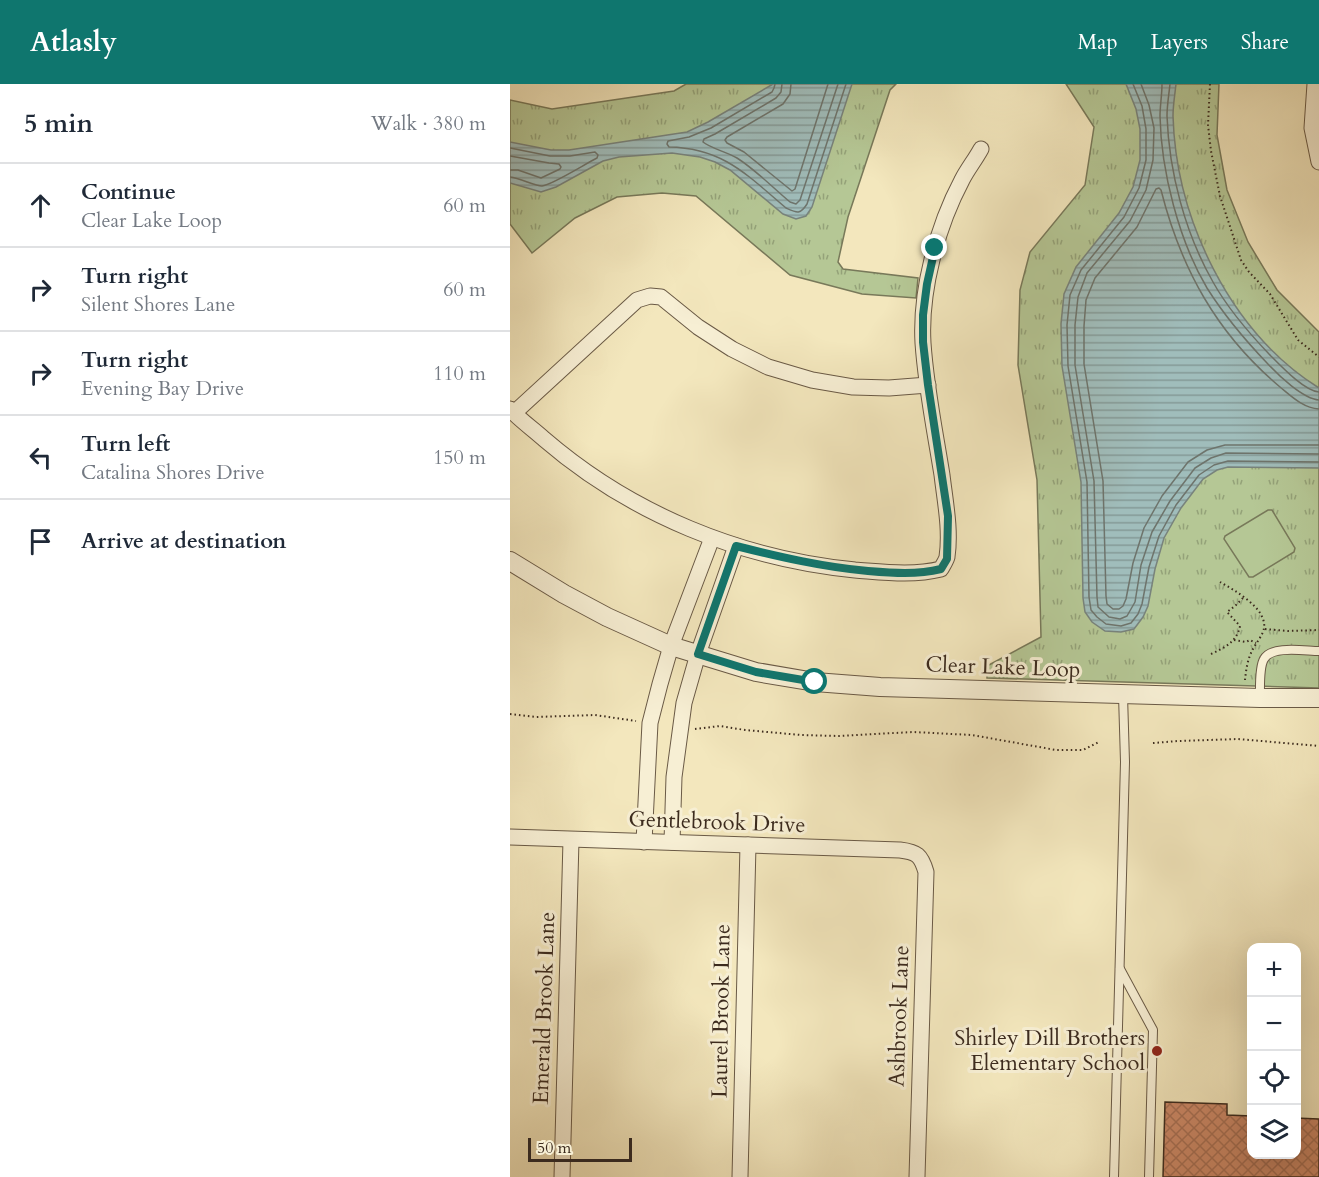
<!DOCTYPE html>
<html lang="en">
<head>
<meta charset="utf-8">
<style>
  :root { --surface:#fff; --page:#f2f2f3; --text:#1f2937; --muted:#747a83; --line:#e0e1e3; --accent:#0f766e }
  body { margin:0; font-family:Cardo,serif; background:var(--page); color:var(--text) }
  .controls { position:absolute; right:18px; bottom:18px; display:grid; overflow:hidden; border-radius:12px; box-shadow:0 6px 24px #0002 }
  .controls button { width:54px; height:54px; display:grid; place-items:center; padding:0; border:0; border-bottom:2px solid var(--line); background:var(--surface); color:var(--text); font:30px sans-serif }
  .scale { position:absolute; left:18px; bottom:15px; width:104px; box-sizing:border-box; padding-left:6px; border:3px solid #3c2b1e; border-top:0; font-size:16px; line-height:21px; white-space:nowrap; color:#3c2b1e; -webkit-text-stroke:4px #f7efd4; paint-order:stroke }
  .stop { position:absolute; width:18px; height:18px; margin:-14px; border:4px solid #0f766e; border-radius:50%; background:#fff }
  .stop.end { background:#0f766e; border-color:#fff; box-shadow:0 2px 6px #0008 }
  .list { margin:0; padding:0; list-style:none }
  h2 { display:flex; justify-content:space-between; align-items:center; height:78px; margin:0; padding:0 24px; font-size:26px }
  h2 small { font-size:20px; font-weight:400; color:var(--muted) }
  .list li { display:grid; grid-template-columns:39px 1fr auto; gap:18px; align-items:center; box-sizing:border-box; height:84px; padding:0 24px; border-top:2px solid var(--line) }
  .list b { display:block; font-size:22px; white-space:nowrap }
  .list p { margin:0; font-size:20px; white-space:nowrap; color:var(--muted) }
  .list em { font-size:20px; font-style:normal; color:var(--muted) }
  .icon { flex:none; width:33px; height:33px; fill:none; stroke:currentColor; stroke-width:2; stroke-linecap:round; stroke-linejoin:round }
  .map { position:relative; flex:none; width:809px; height:1093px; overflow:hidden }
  header { display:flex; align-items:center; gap:36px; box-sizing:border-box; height:84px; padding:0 30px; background:var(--accent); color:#fff }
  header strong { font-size:28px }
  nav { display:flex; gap:33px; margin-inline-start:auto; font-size:21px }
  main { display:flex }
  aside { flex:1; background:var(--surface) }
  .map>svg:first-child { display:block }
  .grass { fill:url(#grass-tufts); stroke:#78795a; stroke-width:1.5 }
  .pitch { fill:#b5c795; stroke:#78795a; stroke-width:1.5 }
  .water { fill:url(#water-rules); stroke:#78837c; stroke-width:1.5 }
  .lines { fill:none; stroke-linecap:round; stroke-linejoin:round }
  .shore { stroke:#6e746c; stroke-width:1.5 }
  .building { fill:url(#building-cross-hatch); stroke:#3c2b1e; stroke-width:1.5 }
  .service-casing { stroke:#6a5a46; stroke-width:10 }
  .minor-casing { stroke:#6a5a46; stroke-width:17 }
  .tertiary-casing { stroke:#6a5a46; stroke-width:20 }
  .path { stroke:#3c2b1e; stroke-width:2; stroke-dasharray:1.5 3; stroke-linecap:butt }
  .service { stroke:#f7efd4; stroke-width:8 }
  .minor { stroke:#f7efd4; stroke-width:15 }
  .tertiary { stroke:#f7efd4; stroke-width:18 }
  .route { stroke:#0f766e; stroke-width:8 }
  .poi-dot { fill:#8f2418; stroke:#f7efd4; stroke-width:2 }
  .labels { text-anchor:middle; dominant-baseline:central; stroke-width:6; stroke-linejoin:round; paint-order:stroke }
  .street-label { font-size:22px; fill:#3c2b1e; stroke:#f7efd4 }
  .poi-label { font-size:22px; fill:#3c2b1e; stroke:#f7efd4; text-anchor:end }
</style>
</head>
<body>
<header>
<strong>Atlasly</strong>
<nav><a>Map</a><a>Layers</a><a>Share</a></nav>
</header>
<main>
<aside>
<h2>5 min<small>Walk · 380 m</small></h2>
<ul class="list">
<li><svg class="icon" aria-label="ahead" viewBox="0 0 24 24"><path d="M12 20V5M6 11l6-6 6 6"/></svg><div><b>Continue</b><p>Clear Lake Loop</p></div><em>60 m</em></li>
<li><svg class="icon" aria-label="right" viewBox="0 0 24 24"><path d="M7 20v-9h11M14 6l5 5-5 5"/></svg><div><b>Turn right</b><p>Silent Shores Lane</p></div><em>60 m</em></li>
<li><svg class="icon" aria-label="right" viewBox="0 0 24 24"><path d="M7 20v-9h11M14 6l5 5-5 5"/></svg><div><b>Turn right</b><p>Evening Bay Drive</p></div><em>110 m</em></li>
<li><svg class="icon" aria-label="left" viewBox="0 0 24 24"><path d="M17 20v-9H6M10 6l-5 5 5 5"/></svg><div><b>Turn left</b><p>Catalina Shores Drive</p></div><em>150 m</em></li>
<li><svg class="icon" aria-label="arrive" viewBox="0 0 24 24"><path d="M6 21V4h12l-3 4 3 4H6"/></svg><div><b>Arrive at destination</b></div></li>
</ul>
</aside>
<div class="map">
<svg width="809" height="1093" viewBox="0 0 809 1093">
  <defs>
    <pattern id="grass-tufts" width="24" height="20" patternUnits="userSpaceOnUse" patternTransform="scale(1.5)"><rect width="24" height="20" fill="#b5c795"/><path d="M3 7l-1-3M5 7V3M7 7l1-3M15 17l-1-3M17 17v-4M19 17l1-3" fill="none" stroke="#94a279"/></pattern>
    <pattern id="water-rules" width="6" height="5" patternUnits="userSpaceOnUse" patternTransform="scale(1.5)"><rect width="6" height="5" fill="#a0bdbb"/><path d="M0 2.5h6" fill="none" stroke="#849a97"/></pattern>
    <pattern id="building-cross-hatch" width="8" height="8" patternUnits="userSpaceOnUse" patternTransform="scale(1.5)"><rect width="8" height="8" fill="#cb8867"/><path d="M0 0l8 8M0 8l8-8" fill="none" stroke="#a66f54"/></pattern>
  </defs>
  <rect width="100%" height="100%" fill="#f3e7bd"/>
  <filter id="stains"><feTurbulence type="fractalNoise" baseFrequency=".00333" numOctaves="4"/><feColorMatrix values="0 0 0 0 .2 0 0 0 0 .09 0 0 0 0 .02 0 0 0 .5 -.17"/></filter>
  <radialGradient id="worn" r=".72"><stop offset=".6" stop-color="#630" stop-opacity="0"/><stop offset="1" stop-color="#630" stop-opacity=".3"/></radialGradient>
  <g class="grass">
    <polygon points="176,0 386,0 380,6 338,133 328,178 333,185 408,194 406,214 352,210 280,191 186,112 152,109 107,113 65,134 22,169 0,140 0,16 42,25 164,7"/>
    <polygon points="556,0 709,0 707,51 717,106 738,158 767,206 809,248 809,604 477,594 477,582 531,553 527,396 508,281 510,206 520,168 575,101 584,43"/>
  </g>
  <polygon class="pitch" points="758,426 762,426 785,464 784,468 743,493 739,493 714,455 715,452"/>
  <g class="water">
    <polygon points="263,0 342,0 302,123 296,132 286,135 273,130 220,86 205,78 190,73 162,69 109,73 93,77 46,103 31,108 0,99 0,58 41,66 59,66 177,48 198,38"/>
    <path d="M616,0H666C665,10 663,21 663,32C666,135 720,248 809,304V384L718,383L707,386L693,395L671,424L654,454L645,485L638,522L633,533L624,545L611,548L595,547L582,538L575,528L573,514L571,398L552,282L551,240L554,210L566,183L609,129L623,103L630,76V45L626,25Z"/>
  </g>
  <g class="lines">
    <g class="shore">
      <path d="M265,0L264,4L262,8L201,44L179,53L158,57L157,60L159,63C213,64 237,91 276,124C287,129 290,131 297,120L336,0"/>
      <path d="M272,0L271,8L266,14L205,50L194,55L193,58C200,64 217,68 227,74C246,86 263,104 280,118L286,120L290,116L328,0"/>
      <polyline points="281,0 280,10 273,20 217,53 215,56 217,59 234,68 282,107 285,105 318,0"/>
      <polyline points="623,0 632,22 636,45 636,76 629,104 614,133 571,186 560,211 557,241 558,282 577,398 579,513 581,526 587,533 596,540 611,542 621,539 628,530 632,520 639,483 649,452 666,421 689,391 704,381 718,377 809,378"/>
      <polyline points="631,0 639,21 644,44 643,76 636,106 620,137 577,189 568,213 565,241 565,281 584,397 587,513 588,523 599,533 610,535 617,532 625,518 631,481 642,448 660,417 685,384 701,374 716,369 809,370"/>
      <path d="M652,0C652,11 650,22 650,32C651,87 669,157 697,204C714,231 735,256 757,279C768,291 793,315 809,316"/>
      <path d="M660,0C659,10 657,21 657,32C659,88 675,149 703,198C718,225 738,248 759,270C770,281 794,307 809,308"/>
      <path d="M0,64L40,72H60L85,68L88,71L87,74C75,80 42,101 32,102C25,102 10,94 0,93"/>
      <polyline points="0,72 39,79 49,80 51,83 50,85 31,94 8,86 0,86"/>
      <path d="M809,325C793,324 781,312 770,303C707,250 671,185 651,106L649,104L646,105L627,143L585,194L576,216L574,242V280L593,397L596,512L597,520L603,525H609L613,522L616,515L623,479L634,444L652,412L678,378L697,366L715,361H809"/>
    </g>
  </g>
  <polygon class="building" points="655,1018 717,1020 717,1031 741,1032 741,1071 786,1071 786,1034 809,1035 809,1093 653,1093"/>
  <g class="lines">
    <defs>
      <g id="service">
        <path d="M750,614C750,605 749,583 754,575C762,561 795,567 809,567"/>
        <polyline points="610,885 643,946 639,1093"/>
        <polyline points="604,1093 615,678 613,611"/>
      </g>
      <g id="minor">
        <polyline points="805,0 802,44 809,78"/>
        <path d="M0,325C10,336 23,345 34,355C121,430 231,475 345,486C373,488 403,492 431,485C433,481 436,477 437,473C441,446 435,417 432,391C425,347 416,304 413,259C410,207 427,143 452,96C457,86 465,76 471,65"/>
        <polyline points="4,329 127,216 140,212 151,213 188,243 222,265 258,283 302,296 343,303 379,304 418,301"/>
        <path d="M0,753L390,766C407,768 411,771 416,788L407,1093"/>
        <polyline points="134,758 140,639 150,600 161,562 202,454"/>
        <polyline points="162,758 164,693 174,619 188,570 226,462"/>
        <polyline points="52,1093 61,756"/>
        <polyline points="230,1093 238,761"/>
      </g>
      <polyline id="tertiary" points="0,477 54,510 97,533 161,562 246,588 305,598 370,603 750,614 809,614"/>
    </defs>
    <use href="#service" class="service-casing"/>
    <use href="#minor" class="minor-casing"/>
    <use href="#tertiary" class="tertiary-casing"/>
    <g class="path">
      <polyline points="700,0 698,41 701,67 710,112 731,176 739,188 760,210 788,256 809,273"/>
      <path d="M710,498C724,506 757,524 754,544C753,552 744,561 741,569C737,578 736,587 735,596"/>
      <polyline points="755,545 778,547 809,546"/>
      <polyline points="724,556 736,558 740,556 746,559"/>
      <path d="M701,570C714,564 727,558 730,542L717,528L725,522L733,514"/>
      <polyline points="0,630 26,633 85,631 126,637"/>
      <polyline points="185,645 210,642 235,646 291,651 329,652 403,648 462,651 546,666 573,666 589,658"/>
      <polyline points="643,659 668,657 728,655 809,662"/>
    </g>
    <use href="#service" class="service"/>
    <use href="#minor" class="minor"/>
    <use href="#tertiary" class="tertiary"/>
  </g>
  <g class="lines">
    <path class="route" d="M305,598L246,588L188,570L226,462C270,473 313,483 358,487C382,489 407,491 431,485L437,475L438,432L418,301L413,258V231L417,200L425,164"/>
  </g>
  <circle class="poi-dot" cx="647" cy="967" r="6"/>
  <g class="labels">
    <g class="street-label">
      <text transform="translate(493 583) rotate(2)">Clear Lake Loop</text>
      <text transform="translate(207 738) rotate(2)">Gentlebrook Drive</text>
      <text transform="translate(34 924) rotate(-88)">Emerald Brook Lane</text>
      <text transform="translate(211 927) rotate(-89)">Laurel Brook Lane</text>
      <text transform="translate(389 932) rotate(-88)">Ashbrook Lane</text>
    </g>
    <g class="poi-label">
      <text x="635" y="954">Shirley Dill Brothers<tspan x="635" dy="25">Elementary School</tspan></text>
    </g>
  </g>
  <rect width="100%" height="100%" filter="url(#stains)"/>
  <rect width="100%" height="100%" fill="url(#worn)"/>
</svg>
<div class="controls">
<button>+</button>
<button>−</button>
<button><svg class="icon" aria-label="locate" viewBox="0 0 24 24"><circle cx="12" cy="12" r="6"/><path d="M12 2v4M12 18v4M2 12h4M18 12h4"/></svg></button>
<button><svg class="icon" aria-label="layers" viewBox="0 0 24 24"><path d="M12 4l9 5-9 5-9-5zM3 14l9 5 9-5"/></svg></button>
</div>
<div class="scale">50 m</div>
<div class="stop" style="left:305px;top:598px"></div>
<div class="stop end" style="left:425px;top:164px"></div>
</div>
</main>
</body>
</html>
